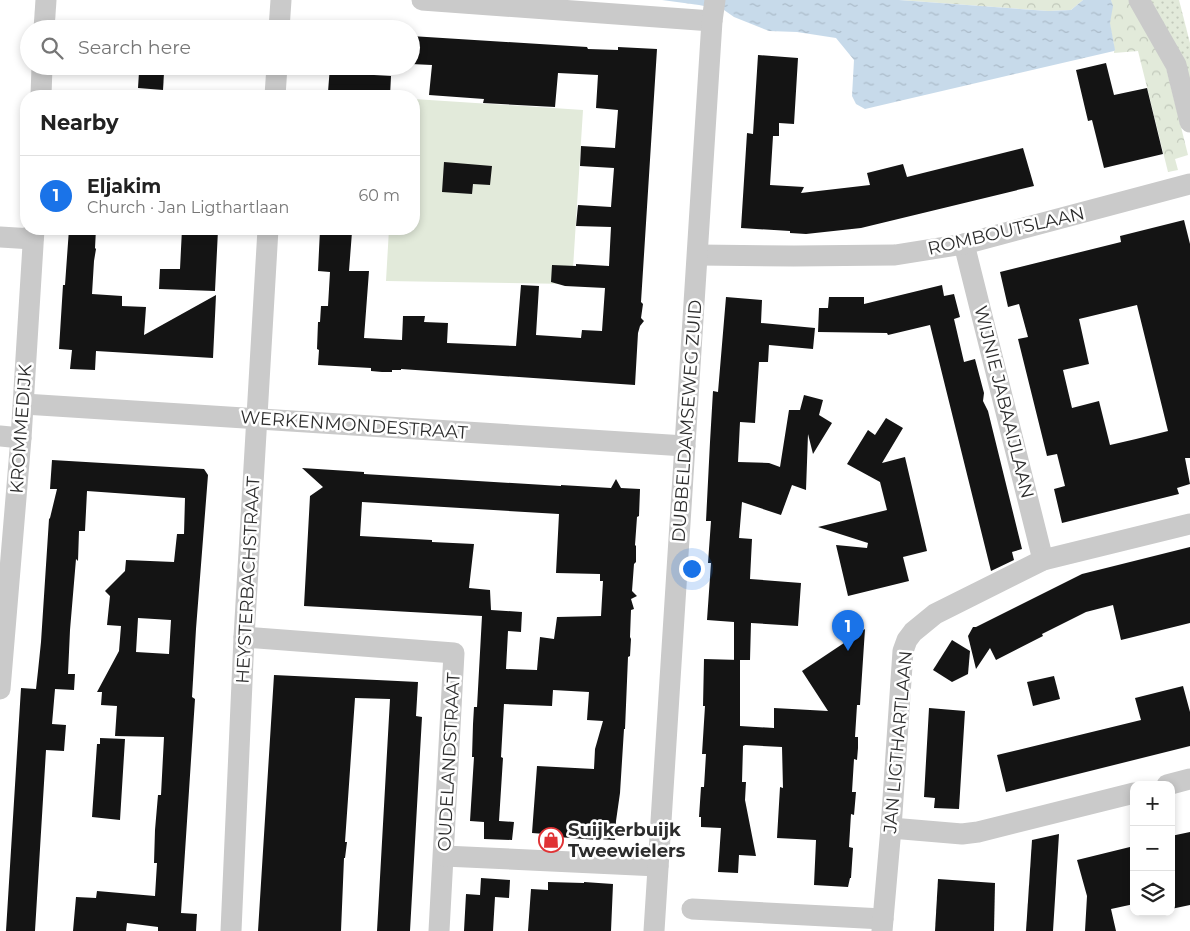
<!DOCTYPE html>
<html lang="en">
<head>
<meta charset="utf-8">
<style>
  :root { --surface:#fff; --page:#f6f6f6; --text:#222; --muted:#767676; --line:#e0e0e0; --accent:#1a73e8 }
  body { margin:0; font-family:Montserrat,sans-serif; background:var(--page); color:var(--text) }
  .controls { position:absolute; right:15px; bottom:15px; display:grid; overflow:hidden; border-radius:10px; box-shadow:0 2px 8px #0003 }
  .controls button { width:45px; height:45px; display:grid; place-items:center; padding:0; border:0; border-bottom:1px solid var(--line); background:var(--surface); color:var(--text); font:25px sans-serif }
  .you { position:absolute; left:691px; top:568px; width:18px; height:18px; margin:-12px; border:4px solid #fff; border-radius:50%; background:#1a73e8; box-shadow:0 0 0 8px #1a73e833 }
  .badge { display:grid; place-items:center; width:32px; height:32px; border-radius:50%; background:var(--accent); color:#fff; font-size:16px; font-weight:700 }
  .pin { position:absolute; translate:-50% -41px; filter:drop-shadow(0 1px 2px #0008) }
  .pin::after { content:''; position:absolute; top:26px; width:18px; height:15px; background:inherit; clip-path:polygon(0 0,100% 0,50% 100%) }
  .list { margin:0; padding:0; list-style:none }
  h2 { display:flex; justify-content:space-between; align-items:center; height:65px; margin:0; padding:0 20px; font-size:21px }
  h2 small { font-size:16px; font-weight:400; color:var(--muted) }
  .list li { display:grid; grid-template-columns:32px 1fr auto; gap:15px; align-items:center; box-sizing:border-box; height:80px; padding:0 20px; border-top:1px solid var(--line) }
  .list b { display:block; font-size:19px; white-space:nowrap }
  .list p { margin:0; font-size:16px; white-space:nowrap; color:var(--muted) }
  .list em { font-size:16px; font-style:normal; color:var(--muted) }
  .icon { flex:none; width:28px; height:28px; fill:none; stroke:currentColor; stroke-width:2; stroke-linecap:round; stroke-linejoin:round }
  .map { position:relative; flex:none; width:1190px; height:931px; overflow:hidden }
  .search { position:absolute; background:var(--surface); box-shadow:0 2px 8px #0003; left:20px; top:20px; width:400px; height:55px; display:flex; align-items:center; gap:12px; box-sizing:border-box; padding:0 18px; border-radius:28px; color:var(--muted); font-size:19px }
  .panel { position:absolute; background:var(--surface); box-shadow:0 2px 8px #0003; left:20px; top:90px; width:400px; height:145px; border-radius:20px }
  .map>svg:first-child { display:block }
  .grass { fill:url(#grass-dots) }
  .forest { fill:url(#forest-crowns) }
  .park { fill:#e2eada }
  .water { fill:url(#water-ripples) }
  .building { fill:#141414; fill-rule:evenodd }
  .lines { fill:none; stroke-linecap:round; stroke-linejoin:round }
  .minor { stroke:#cacaca; stroke-width:21 }
  .labels { text-anchor:middle; dominant-baseline:central; stroke-width:5; stroke-linejoin:round; paint-order:stroke }
  .street-label { font-size:18px; fill:#2d2d2d; stroke:#fff }
  .poi-label { font-size:18px; font-weight:bold; fill:#2d2d2d; stroke:#fff; text-anchor:start }
</style>
</head>
<body>
<div class="map">
<svg width="1190" height="931" viewBox="0 0 1190 931">
  <defs>
    <pattern id="grass-dots" width="8" height="8" patternUnits="userSpaceOnUse" patternTransform="scale(1.25)"><rect width="8" height="8" fill="#e2eada"/><path d="M2 2h.1M6 6h.1" fill="none" stroke="#c2c9bb" stroke-width="1.8" stroke-linecap="round"/></pattern>
    <pattern id="forest-crowns" width="20" height="18" patternUnits="userSpaceOnUse" patternTransform="scale(1.25)"><rect width="20" height="18" fill="#e2eada"/><path d="M2 6a3 3 0 1 1 6 0M12 15a3 3 0 1 1 6 0" fill="none" stroke="#c2c9bb"/></pattern>
    <pattern id="water-ripples" width="26" height="14" patternUnits="userSpaceOnUse" patternTransform="scale(1.25)"><rect width="26" height="14" fill="#c7daea"/><path d="M2 4q2-2 4 0t4 0M15 11q2-2 4 0t4 0" fill="none" stroke="#abbbc9"/></pattern>
  </defs>
  <rect width="100%" height="100%" fill="#fff"/>
  <polygon class="grass" points="1147,0 1179,0 1190,43 1190,88"/>
  <g class="forest">
    <polygon points="899,0 1083,0 1071,10 1048,11"/>
    <path d="M1111,0H1130L1163,55L1188,155L1175,159L1178,170L1168,172L1138,51L1114,53C1115,44 1111,34 1110,25C1109,16 1113,8 1111,0Z"/>
  </g>
  <polygon class="park" points="414,99 583,110 572,284 386,281 389,229 414,229"/>
  <polygon class="water" points="662,0 899,0 1048,11 1071,10 1083,0 1111,0 1113,6 1110,23 1115,50 1114,51 865,109 856,104 852,96 854,60 836,38 797,32 769,31 734,17 724,10 699,5"/>
  <g class="building">
    <polygon points="411,36 587,47 588,49 618,50 618,47 657,49 641,302 643,304 641,318 644,321 640,326 638,333 635,385 401,369 401,370 392,370 392,372 382,372 371,371 371,368 318,365 319,350 317,349 318,322 320,322 321,306 328,306 330,272 318,271 320,230 352,232 349,271 369,271 364,338 402,340 403,316 425,316 424,322 448,323 447,343 516,346 521,285 539,286 536,335 581,338 582,330 602,331 605,288 565,286 551,282 552,265 576,266 576,264 609,266 611,227 576,226 578,205 611,207 614,168 580,166 581,146 615,148 618,110 596,108 598,75 558,73 555,107 483,103 484,99 429,95 432,65 411,64"/>
    <polygon points="758,55 798,58 794,124 779,123 779,136 773,136 770,185 804,187 801,193 870,185 867,173 903,164 907,177 1023,148 1034,186 861,228 806,234 790,233 790,231 741,228 747,133 753,134"/>
    <polygon points="1106,63 1114,95 1147,88 1163,154 1104,168 1092,120 1088,121 1076,70"/>
    <polygon points="330,66 357,66 357,74 391,76 390,96 356,93 356,96 328,96 328,92"/>
    <polygon points="139,72 164,73 163,90 138,88"/>
    <polygon points="444,162 492,166 490,185 473,184 472,194 442,192"/>
    <path d="M1184,220L1190,244V458H1185L1190,484L1177,488L1179,494L1062,523L1054,489L1065,486L1057,454L1047,456L1018,339L1028,337L1019,304L1008,307L1000,272L1121,242L1120,236ZM1137,305L1168,431L1136,439L1110,445L1099,401L1072,408L1063,370L1089,364L1079,319Z"/>
    <polygon points="69,229 96,229 95,248 96,249 94,261 92,294 122,296 122,306 146,307 144,335 216,295 213,358 96,351 95,370 70,369 72,350 59,349 63,285 65,285"/>
    <polygon points="182,229 206,229 218,230 215,291 159,289 160,269 180,269"/>
    <polygon points="942,285 944,296 954,294 960,317 954,319 964,362 975,359 984,393 983,401 988,411 1022,549 1012,552 1014,560 991,571 930,325 888,335 887,333 818,332 819,308 828,308 829,297 864,297 864,304"/>
    <polygon points="726,297 762,300 761,323 815,328 813,349 769,345 768,362 759,362 755,423 740,422 738,462 769,463 780,467 789,410 800,410 804,395 823,400 819,415 832,423 813,454 808,434 806,490 792,485 781,515 742,502 739,538 752,539 750,579 801,583 798,626 751,623 750,660 734,660 734,622 707,620 711,563 708,563 711,521 706,521 710,442 713,391 718,392"/>
    <polygon points="886,418 903,428 882,463 905,457 927,551 903,557 909,581 848,596 836,545 867,548 868,543 818,527 887,510 880,482 847,464 868,430 875,435"/>
    <path d="M52,460L204,469L208,475L196,629L192,697L195,699L181,913L197,914L196,931H158V927L127,923L126,931H73L76,897L96,898L97,891L155,896L157,863H154L155,830L158,795H161L164,737L115,736L117,706L101,705L102,692H97L119,651L121,626L107,625L110,596L105,591L125,571L126,560L174,562L177,534H184L185,498L87,491L85,531H79L78,561L76,559L70,630L68,674H75L74,690L55,689L52,724L66,725L64,751L46,750L35,931H6L21,688L36,689L38,671L41,642L49,519L50,518L57,489H50ZM138,618L171,620L169,654L136,652Z"/>
    <path d="M302,468L364,472V474L561,486V485L611,488L616,479L621,488L640,489L639,516L637,517L635,545L636,546V562L634,564L632,591L637,596L631,599L634,609L631,610L630,637L631,639L630,656L628,657L625,729H624L620,793L616,821L615,840L597,839L598,840L545,836V834L532,833L537,766L594,769L595,749L603,721L587,720L589,692L553,690L552,706L504,704L501,757L503,758L499,821L514,822L512,840L484,839V822L470,821L474,757H472L473,724L474,707H477L482,616L304,606L310,496L323,487ZM362,502L559,514L556,573L600,574V581H603L601,616L557,617L554,639L540,637L537,670L506,669L508,631L521,632L522,612L491,610L490,590L469,588L474,544L432,542V540L360,536Z"/>
    <polygon points="1190,547 1190,623 1121,640 1113,605 1086,612 1042,634 1043,636 996,660 990,648 976,669 968,636 973,627 976,627 1082,574"/>
    <polygon points="865,629 860,705 857,705 855,737 858,737 858,748 857,760 854,759 852,792 856,792 854,815 851,814 849,847 853,848 851,878 850,878 848,887 814,885 816,840 777,838 780,787 783,788 782,747 745,745 743,746 742,782 746,782 745,800 756,856 739,855 738,873 718,872 721,828 701,827 701,817 699,817 701,787 704,787 706,754 702,754 705,706 703,706 704,659 740,660 740,726 774,728 774,708 828,711 802,671"/>
    <polygon points="952,640 970,651 968,674 952,682 933,670"/>
    <polygon points="274,675 418,682 416,716 422,717 410,931 377,931 390,699 355,698 345,842 347,842 345,858 344,858 341,931 258,931"/>
    <polygon points="1054,676 1060,699 1033,706 1027,682"/>
    <polygon points="1183,686 1190,712 1190,746 1006,792 997,755 1141,720 1135,698"/>
    <polygon points="929,708 965,711 959,809 934,808 935,798 924,797"/>
    <polygon points="100,738 125,739 120,820 92,817 97,744 100,744"/>
    <polygon points="1190,832 1190,905 1171,909 1171,836"/>
    <polygon points="1059,834 1053,931 1026,931 1032,840"/>
    <polygon points="1134,846 1134,904 1111,909 1116,931 1085,931 1087,896 1077,860"/>
    <polygon points="481,878 510,880 509,898 495,897 493,931 464,931 466,894 480,895"/>
    <polygon points="938,879 995,883 994,931 935,931"/>
    <polygon points="548,882 584,883 584,882 613,884 611,931 528,931 531,889 548,890"/>
  </g>
  <g class="lines">
    <g class="minor">
      <polyline points="422,0 712,21"/>
      <polyline points="1139,0 1176,65 1190,122"/>
      <polyline points="44,29 46,0"/>
      <polyline points="279,29 281,0"/>
      <polyline points="41,96 42,66"/>
      <polyline points="275,96 277,66"/>
      <polyline points="0,237 33,239"/>
      <polyline points="964,244 1043,560"/>
      <polyline points="698,255 794,256 895,255 964,244 1190,184"/>
      <polyline points="24,404 685,446"/>
      <polyline points="0,436 21,438"/>
      <polyline points="244,637 454,653 439,931"/>
      <polyline points="0,689 21,438 34,229"/>
      <polyline points="1167,785 1190,779"/>
      <polyline points="891,828 962,834 978,832 1134,793"/>
      <polyline points="444,856 658,866"/>
      <polyline points="692,909 883,919"/>
      <polyline points="231,931 244,637 268,229"/>
      <path d="M654,931C672,628 694,324 712,21L715,0"/>
      <polyline points="882,931 891,828 903,651 907,640 913,632 935,614 1043,560 1190,524"/>
    </g>
  </g>
  <defs>
    <symbol id="shop-ring" viewBox="-11 -11 22 22"><circle r="9.5" fill="#fff" stroke="#e03335" stroke-width="1.5"/><path d="M-5-2.5h2.3a2.7 3.5 0 0 1 5.4 0H5L5.5 6h-11ZM-1.5-2.5h3a1.5 2.3 0 0 0-3 0Z" fill="#e03335"/></symbol>
  </defs>
  <g fill-rule="evenodd">
    <use href="#shop-ring" x="537" y="826" width="28" height="28"/>
  </g>
  <g class="labels">
    <g class="street-label">
      <text transform="translate(1006 231) rotate(-13)">ROMBOUTSLAAN</text>
      <text transform="translate(1004 402) rotate(76)">WIJNIE JABAAIJLAAN</text>
      <text transform="translate(687 421) rotate(-86)">DUBBELDAMSEWEG ZUID</text>
      <text transform="translate(354 425) rotate(4)">WERKENMONDESTRAAT</text>
      <text transform="translate(21 429) rotate(-86)">KROMMEDIJK</text>
      <text transform="translate(248 580) rotate(-87)">HEYSTERBACHSTRAAT</text>
      <text transform="translate(898 742) rotate(-85)">JAN LIGTHARTLAAN</text>
      <text transform="translate(449 762) rotate(-87)">OUDELANDSTRAAT</text>
    </g>
    <g class="poi-label">
      <text x="568" y="830">Suijkerbuijk<tspan x="568" dy="21">Tweewielers</tspan></text>
    </g>
  </g>
</svg>
<div class="controls">
<button>+</button>
<button>−</button>
<button><svg class="icon" aria-label="layers" viewBox="0 0 24 24"><path d="M12 4l9 5-9 5-9-5zM3 14l9 5 9-5"/></svg></button>
</div>
<div class="you"></div>
<div class="pin badge" style="left:848px;top:651px">1</div>
<div class="search"><svg class="icon" aria-label="search" viewBox="0 0 24 24"><circle cx="10" cy="10" r="6"/><path d="M15 15l6 6"/></svg>Search here</div>
<section class="panel">
<h2>Nearby<small></small></h2>
<ul class="list">
<li><span class="badge">1</span><div><b>Eljakim</b><p>Church · Jan Ligthartlaan</p></div><em>60 m</em></li>
</ul>
</section>
</div>
</body>
</html>
